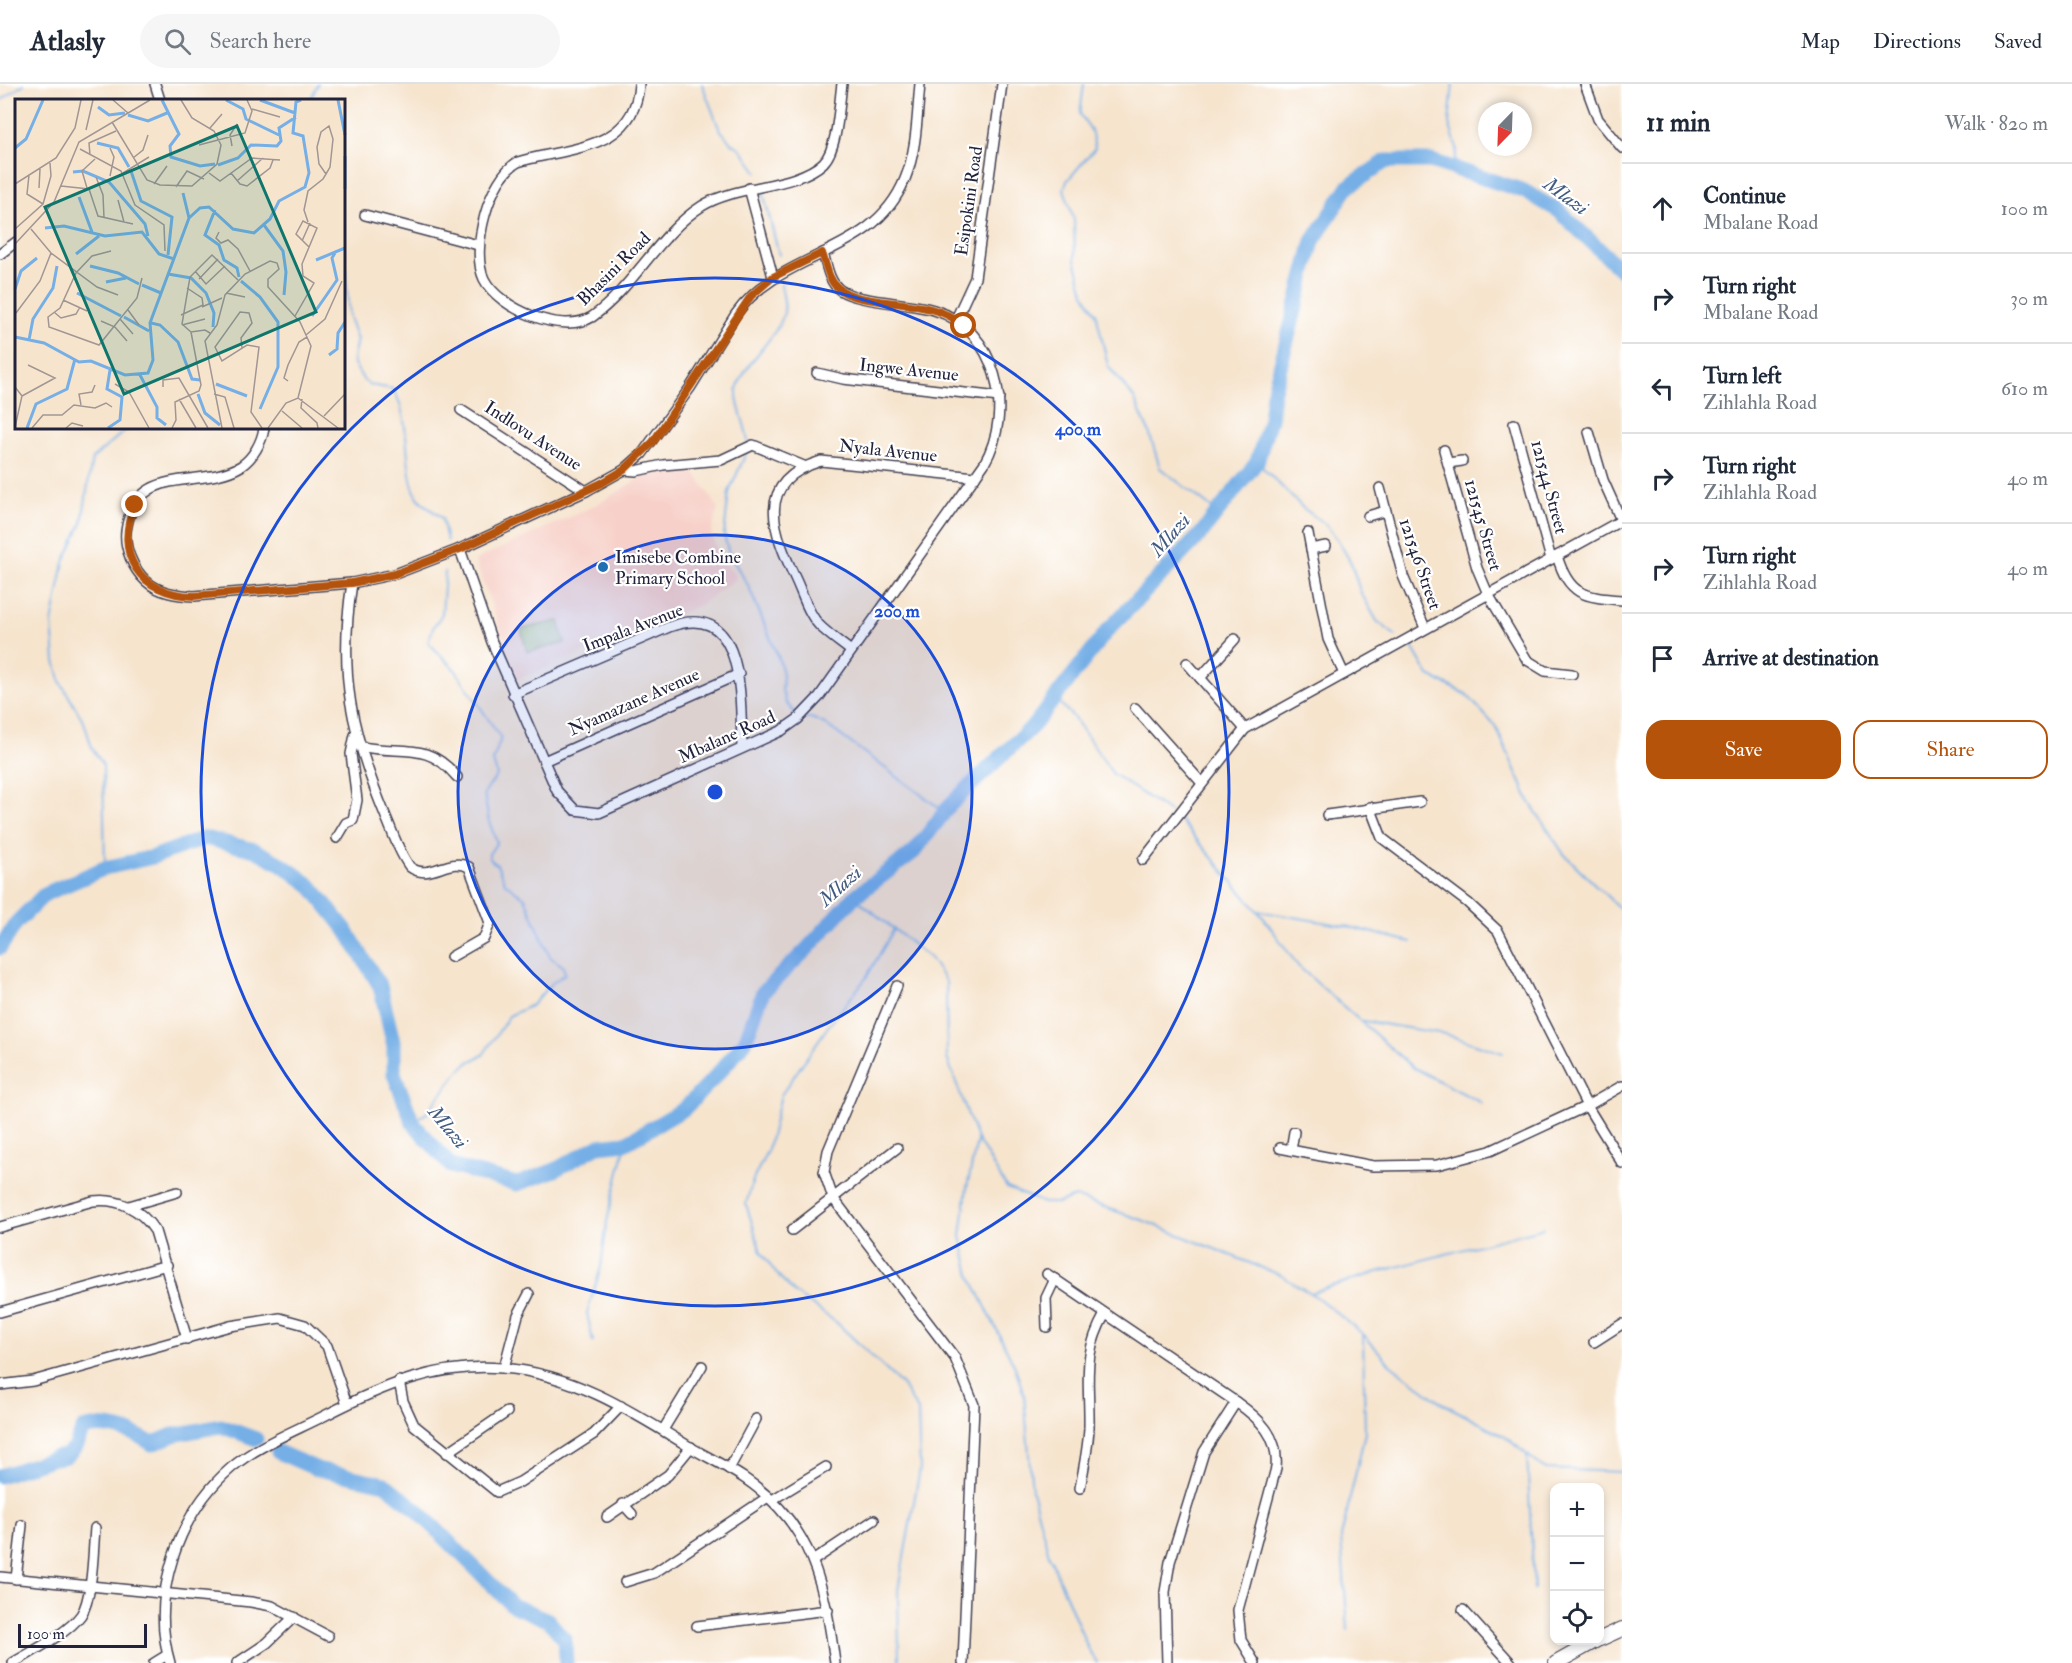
<!DOCTYPE html>
<html lang="en">
<head>
<meta charset="utf-8">
<style>
  :root { --surface:#fff; --page:#f6f6f7; --text:#1f2937; --muted:#747a83; --line:#e0e1e3; --accent:#b45309 }
  body { margin:0; font-family:"IM FELL Double Pica",serif; background:var(--page); color:var(--text) }
  .controls { position:absolute; right:18px; bottom:18px; display:grid; overflow:hidden; border-radius:12px; box-shadow:0 3px 9px #0003 }
  .controls button { width:54px; height:54px; display:grid; place-items:center; padding:0; border:0; border-bottom:2px solid var(--line); background:var(--surface); color:var(--text); font:30px sans-serif }
  .compass { position:absolute; left:1478px; top:18px; width:54px; height:54px; border-radius:50%; background:var(--surface); box-shadow:0 3px 9px #0003; rotate:203deg }
  .scale { position:absolute; left:18px; bottom:15px; width:129px; box-sizing:border-box; padding-left:6px; border:3px solid #22223b; border-top:0; font-size:16px; line-height:21px; white-space:nowrap; color:#22223b; -webkit-text-stroke:4px #fff; paint-order:stroke }
  .stop { position:absolute; width:18px; height:18px; margin:-14px; border:4px solid #b45309; border-radius:50%; background:#fff }
  .stop.end { background:#b45309; border-color:#fff; box-shadow:0 2px 6px #0008 }
  .list { margin:0; padding:0; list-style:none }
  h2 { display:flex; justify-content:space-between; align-items:center; height:78px; margin:0; padding:0 24px; font-size:26px }
  h2 small { font-size:20px; font-weight:400; color:var(--muted) }
  .list li { display:grid; grid-template-columns:39px 1fr auto; gap:18px; align-items:center; box-sizing:border-box; height:90px; padding:0 24px; border-top:2px solid var(--line) }
  .list b { display:block; font-size:22px; white-space:nowrap }
  .list p { margin:0; font-size:20px; white-space:nowrap; color:var(--muted) }
  .list em { font-size:20px; font-style:normal; color:var(--muted) }
  .actions { display:flex; gap:12px; padding:18px 24px }
  .actions a { flex:1; padding:14px 0; border:2px solid var(--accent); border-radius:18px; text-align:center; font-size:21px; color:var(--accent) }
  .actions .main { background:var(--accent); color:#fff }
  .icon { flex:none; width:33px; height:33px; fill:none; stroke:currentColor; stroke-width:2; stroke-linecap:round; stroke-linejoin:round }
  .map { position:relative; flex:none; width:1622px; height:1579px; overflow:hidden }
  header { display:flex; align-items:center; gap:36px; box-sizing:border-box; height:84px; padding:0 30px; background:var(--surface); border-bottom:2px solid var(--line) }
  header strong { font-size:28px }
  nav { display:flex; gap:33px; margin-inline-start:auto; font-size:21px }
  .search { width:420px; height:54px; background:var(--page); display:flex; align-items:center; gap:15px; box-sizing:border-box; padding:0 21px; border-radius:33px; color:var(--muted); font-size:22px }
  main { display:flex }
  aside { flex:1; background:var(--surface) }
  .map>svg:first-child { display:block }
  .built { fill:#f7d1c9 }
  .park { fill:#9cc36e; stroke:#5f7254; stroke-width:1.5 }
  .lines { fill:none; stroke-linecap:round; stroke-linejoin:round }
  .stream { stroke:#75afe6; stroke-width:2 }
  .river { stroke:#75afe6; stroke-width:15 }
  .street-casing { stroke:#423f51; stroke-width:12 }
  .secondary-casing { stroke:#423f51; stroke-width:16 }
  .street { stroke:#fff; stroke-width:9 }
  .secondary { stroke:#fff; stroke-width:14 }
  .route { stroke:#b45309; stroke-width:8 }
  .ring { fill:none; stroke:#1d4ed8; stroke-width:3 }
  .poi-dot { fill:#1f6fb2; stroke:#fff; stroke-width:2 }
  .labels { text-anchor:middle; dominant-baseline:central; stroke-width:4.5; stroke-linejoin:round; paint-order:stroke }
  .street-label { font-size:18px; fill:#22223b; stroke:#fff }
  .poi-label { font-size:18px; fill:#22223b; stroke:#fff; text-anchor:start }
  .water-label { font-size:20px; font-style:italic; fill:#435a7f; stroke:#fff }
  .inset-river { fill:none; stroke:#75afe6; stroke-width:3 }
  .inset-road { fill:none; stroke:#a19693; stroke-width:1.5 }
  .view { fill:#0f766e; fill-opacity:0.15; stroke:#0f766e; stroke-width:3 }
  .inset-edge { fill:none; stroke:#22223b; stroke-width:3 }
  .centre { fill:#1d4ed8; stroke:#fff; stroke-width:3 }
  .ring-label { font-size:18px; text-anchor:middle; font-weight:bold; fill:#1d4ed8; stroke:#fff; stroke-width:4.5; stroke-linejoin:round; paint-order:stroke }
</style>
</head>
<body>
<header>
<strong>Atlasly</strong>
<div class="search"><svg class="icon" aria-label="search" viewBox="0 0 24 24"><circle cx="10" cy="10" r="6"/><path d="M15 15l6 6"/></svg>Search here</div>
<nav><a>Map</a><a>Directions</a><a>Saved</a></nav>
</header>
<main>
<div class="map">
<svg width="1622" height="1579" viewBox="0 0 1622 1579">
  <rect width="100%" height="100%" fill="#fff"/>
  <filter id="ink" filterUnits="userSpaceOnUse"><feTurbulence type="fractalNoise" baseFrequency=".0167" numOctaves="2"/><feDisplacementMap in="SourceGraphic" scale="12" xChannelSelector="R" yChannelSelector="G"/><feConvolveMatrix kernelMatrix="1 2 1 2 8 2 1 2 1" color-interpolation-filters="sRGB"/></filter>
  <filter id="wash" filterUnits="userSpaceOnUse"><feTurbulence type="fractalNoise" baseFrequency=".008" numOctaves="4" result="noise"/><feDisplacementMap in="SourceGraphic" scale="24" xChannelSelector="R" yChannelSelector="G"/><feGaussianBlur stdDeviation="1.35" result="paint"/><feColorMatrix in="noise" values="0 0 0 0 0 0 0 0 0 0 0 0 0 0 0 0 0 1.4 0 .05"/><feComposite in="paint" operator="in"/></filter>
  <g filter="url(#wash)">
    <rect width="100%" height="100%" fill="#f6e4cd"/>
    <polygon class="built" points="689,380 718,424 711,450 720,474 736,491 736,495 700,521 518,595 475,476 596,421 660,382"/>
    <polygon class="park" points="559,537 565,559 527,568 521,545"/>
    <g class="lines">
      <g class="stream">
        <polyline points="702,0 719,44 730,58 741,65 758,89"/>
        <polyline points="1084,0 1080,30 1091,46 1095,64 1067,97 1064,105 1074,136 1075,176 1084,209 1096,229 1108,282 1134,314 1149,348 1160,384 1217,428"/>
        <polyline points="1453,0 1449,39 1457,64 1454,83"/>
        <polyline points="310,16 318,0"/>
        <polyline points="0,17 24,0"/>
        <polyline points="763,108 779,171"/>
        <path d="M344,166L349,233L357,256L353,273L354,280L364,297L370,301L393,305C414,339 401,394 420,416C426,423 435,428 442,434L447,457"/>
        <path d="M748,361C748,342 733,319 738,302C747,277 777,252 783,232C787,222 782,210 781,200"/>
        <polyline points="746,369 729,408 724,451 729,470 748,501 779,575 783,590 782,606 786,619 798,632"/>
        <polyline points="1257,378 1303,424 1325,440 1338,456 1351,479 1360,507 1377,537 1396,552"/>
        <polyline points="1409,558 1429,592 1466,610 1496,643 1529,717 1563,769 1622,827"/>
        <polyline points="1055,614 1075,635 1113,690 1171,729"/>
        <polyline points="803,634 811,634 825,640 945,728"/>
        <polyline points="1180,736 1266,837 1298,882 1412,983 1482,1019"/>
        <polyline points="105,784 103,681 92,664 84,638 61,599 55,577 52,539 64,478 82,439 92,375 128,344"/>
        <polyline points="854,813 930,874 946,898 947,974 977,1055 1007,1104 1044,1119 1059,1119 1075,1113 1142,1136 1280,1191 1318,1214 1363,1250 1390,1280 1440,1318 1504,1352 1545,1385 1622,1388"/>
        <polyline points="1258,827 1346,842 1411,858"/>
        <polyline points="894,845 866,894 827,944 781,1011 768,1065 753,1096 746,1120 761,1168 775,1188 795,1209 837,1239 902,1301 918,1327 920,1385 898,1506 899,1579"/>
        <polyline points="1363,937 1445,950 1503,969"/>
        <polyline points="412,1037 427,1029 457,989 469,978 483,971 509,932 532,921 551,900 565,890 563,882 550,873 525,814 505,799 497,781 489,774 489,770 497,758 489,738 484,710 497,691 493,677 501,654 456,587 428,558 433,544 442,530 445,488"/>
        <polyline points="977,1057 967,1103 961,1152 970,1191 1015,1283 1024,1311 1032,1407 1049,1471 1088,1564 1097,1579"/>
        <polyline points="1310,1209 1378,1188 1544,1144"/>
        <polyline points="593,1258 587,1229 601,1183 607,1137 626,1059"/>
        <polyline points="1527,1371 1534,1505"/>
        <polyline points="1348,1546 1341,1453 1365,1349 1363,1252"/>
      </g>
      <g class="river">
        <polyline points="0,864 16,839 45,810 105,784 153,773 205,754 255,766 281,780 310,801 346,846 380,902 394,962 394,990 413,1039 451,1082 517,1100 555,1086 598,1062 626,1059 684,1025 715,993 745,958 763,908 807,865 854,813 914,768 950,721 1034,641 1107,547 1200,451 1257,378 1270,335 1273,310 1313,157 1348,103 1386,77 1431,77 1524,107 1559,127 1622,187"/>
        <polyline points="278,1368 317,1385 385,1400 416,1425 512,1521 548,1536 565,1556 566,1579"/>
        <path d="M0,1392L54,1374L66,1372L75,1363L83,1345C106,1338 133,1347 152,1360L173,1351L221,1342L256,1355"/>
      </g>
    </g>
  </g>
  <g filter="url(#ink)">
    <g class="lines">
      <defs>
        <g id="street">
          <polyline points="155,0 160,16"/>
          <path d="M639,0C635,67 568,63 518,78C489,93 470,166 484,195C499,225 562,251 592,233C634,203 658,150 702,122C735,101 796,104 823,79C838,65 839,20 842,0"/>
          <polyline points="1585,0 1598,35 1622,64"/>
          <polyline points="749,104 773,193"/>
          <polyline points="365,131 478,161"/>
          <polyline points="0,170 16,158"/>
          <polyline points="956,235 975,194 1002,0"/>
          <polyline points="817,289 843,295 999,313"/>
          <polyline points="461,326 586,407"/>
          <polyline points="1514,340 1551,475"/>
          <path d="M264,344C262,358 253,374 241,382C201,406 135,378 126,447C124,464 133,485 146,497C159,509 177,511 194,512L352,499L395,490L460,465L586,407L624,386L642,370L690,304L736,230C782,165 873,174 905,95C917,66 917,31 920,0"/>
          <polyline points="1589,348 1603,396 1621,436"/>
          <polyline points="1444,366 1477,484 1488,510 1527,576 1545,587 1572,590"/>
          <polyline points="1448,379 1462,377"/>
          <polyline points="624,386 636,387 663,381 721,376 753,361 806,383"/>
          <polyline points="1380,404 1403,492 1425,544"/>
          <polyline points="1368,432 1385,427"/>
          <polyline points="1308,449 1328,555 1344,590"/>
          <path d="M460,465L492,558L557,707L575,726L599,729L781,647L798,635L819,613L984,380C1015,327 997,245 934,226C909,218 860,219 840,206C829,198 827,182 823,169"/>
          <polyline points="1311,465 1326,462"/>
          <path d="M1557,472C1569,511 1583,513 1622,516"/>
          <path d="M352,499C338,590 351,649 386,733C393,749 399,769 410,783C430,798 448,772 469,783L490,839L484,854L451,873"/>
          <path d="M851,567C841,559 829,551 819,541C808,529 803,511 796,496C774,449 752,398 821,377L975,393"/>
          <polyline points="1187,579 1245,645"/>
          <polyline points="1200,594 1235,555"/>
          <path d="M513,610L669,543C747,514 740,617 742,664"/>
          <polyline points="1135,624 1201,698"/>
          <path d="M359,662C400,672 426,655 457,693"/>
          <polyline points="544,677 739,590"/>
          <polyline points="1370,723 1382,754 1468,819 1498,847 1587,1022 1622,1079"/>
          <polyline points="1327,731 1420,718"/>
          <polyline points="337,754 346,739 353,736 357,716 351,670 355,651"/>
          <polyline points="1143,776 1245,645 1622,436"/>
          <polyline points="897,902 828,1067 824,1088 833,1114 955,1274 974,1321 963,1579"/>
          <polyline points="1280,1064 1373,1082 1437,1081 1490,1067 1587,1022 1622,1002"/>
          <polyline points="1291,1066 1294,1048"/>
          <polyline points="129,1122 177,1108"/>
          <path d="M0,1143L93,1117C119,1114 141,1125 155,1147L187,1255"/>
          <polyline points="792,1146 897,1064"/>
          <path d="M1047,1190L1236,1318C1260,1335 1279,1352 1276,1384L1238,1526L1241,1556L1255,1579"/>
          <polyline points="0,1228 167,1181"/>
          <polyline points="1047,1243 1046,1214 1055,1195"/>
          <polyline points="1594,1258 1622,1240"/>
          <polyline points="504,1284 518,1231 529,1210"/>
          <polyline points="399,1297 403,1317 414,1341 497,1408 520,1398 594,1350 621,1322"/>
          <polyline points="0,1301 33,1297 230,1242 280,1234 305,1241 327,1262 347,1320"/>
          <polyline points="663,1346 702,1282"/>
          <polyline points="447,1369 507,1328"/>
          <polyline points="729,1385 756,1335"/>
          <path d="M1080,1404C1084,1384 1088,1364 1089,1344C1090,1298 1081,1272 1105,1230"/>
          <polyline points="772,1416 826,1383"/>
          <polyline points="623,1420 632,1430"/>
          <polyline points="607,1433 668,1391 691,1363"/>
          <polyline points="814,1476 874,1436"/>
          <polyline points="0,1493 251,1518 272,1522 328,1552"/>
          <polyline points="16,1495 22,1441"/>
          <polyline points="625,1498 654,1489 768,1413"/>
          <polyline points="1463,1526 1511,1579"/>
          <polyline points="697,1542 828,1526"/>
          <path d="M13,1579C33,1567 68,1549 81,1531C93,1513 93,1466 95,1444"/>
          <polyline points="154,1579 167,1571"/>
          <path d="M170,1579C150,1511 178,1430 231,1384C258,1361 295,1347 326,1331C382,1302 437,1279 502,1284C571,1289 630,1326 688,1362C707,1373 726,1382 744,1394C813,1440 825,1503 835,1579"/>
          <polyline points="237,1579 267,1559 294,1533"/>
          <polyline points="1167,1579 1165,1508 1170,1478 1204,1368 1236,1318"/>
        </g>
        <g id="secondary">
          <polyline points="1600,1555 1622,1545"/>
          <polyline points="1556,1579 1597,1556"/>
        </g>
      </defs>
      <use href="#street" class="street-casing"/>
      <use href="#secondary" class="secondary-casing"/>
      <use href="#street" class="street"/>
      <use href="#secondary" class="secondary"/>
    </g>
  </g>
  <g class="lines" filter="url(#ink)">
    <path class="route" d="M135,421C113,470 140,511 194,512L352,499L395,490L460,465L602,399L624,386L653,358L751,212L773,193L822,169C826,180 828,195 837,203C861,226 930,210 964,242"/>
  </g>
  <circle cx="715" cy="708" r="257" fill="#1d4ed8" fill-opacity=".12"/>
  <g class="ring">
    <circle cx="715" cy="708" r="257"/>
    <circle cx="715" cy="708" r="514"/>
  </g>
  <circle class="poi-dot" cx="603" cy="483" r="6"/>
  <g class="labels">
    <g class="street-label">
      <text transform="translate(969 117) rotate(-82)">Esipokini Road</text>
      <text transform="translate(614 185) rotate(-45)">Bhasini Road</text>
      <text transform="translate(909 286) rotate(6)">Ingwe Avenue</text>
      <text transform="translate(533 352) rotate(33)">Indlovu Avenue</text>
      <text transform="translate(888 367) rotate(6)">Nyala Avenue</text>
      <text transform="translate(1549 403) rotate(75)">121544 Street</text>
      <text transform="translate(1483 441) rotate(74)">121545 Street</text>
      <text transform="translate(1420 480) rotate(71)">121546 Street</text>
      <text transform="translate(633 544) rotate(-21)">Impala Avenue</text>
      <text transform="translate(634 618) rotate(-24)">Nyamazane Avenue</text>
      <text transform="translate(727 653) rotate(-24)">Mbalane Road</text>
    </g>
    <g class="poi-label">
      <text x="615" y="473">Imisebe Combine<tspan x="615" dy="21">Primary School</tspan></text>
    </g>
    <g class="water-label">
      <text transform="translate(1566 112) rotate(36)">Mlazi</text>
      <text transform="translate(1170 451) rotate(-49)">Mlazi</text>
      <text transform="translate(840 802) rotate(-42)">Mlazi</text>
      <text transform="translate(448 1043) rotate(50)">Mlazi</text>
    </g>
  </g>
  <g transform="translate(15 15)">
    <rect width="330" height="330" fill="#f6e4cd"/>
    <path class="inset-river" d="M147,1L164,35L155,47L156,58L185,67L200,65M211,1L228,10L231,20L264,36M245,1L280,14M323,1L330,36M83,8L94,16L110,14M113,16L133,22L152,14M82,44L103,49L114,68M0,49L11,40L28,1M330,57V90M203,66L223,59L236,46L262,47L266,42L264,29L281,18M116,72L126,102L157,118L153,156M58,73L68,72L94,83L130,125L133,137M168,94L174,119M64,98L77,133M200,111L190,136L204,146L209,161L222,169L224,178M249,126L268,152L271,173L269,196M30,129L49,127L90,137L127,133L144,155L159,160M61,155L84,137M301,161L330,149M75,167L103,174L124,185M153,175L176,179L191,194L199,214L198,228M226,182L245,198L263,223V268L245,310M91,183L111,179M127,186L146,194M0,190L6,172L22,159M62,194L106,217M297,217L322,181L317,159L320,154M109,218L134,232M136,224L145,226L163,243L177,280L185,281M0,238L29,244L64,263L76,262L110,276L133,274L138,261L135,224L174,119L185,109L194,108L218,130L239,134L255,120L264,102L290,88L294,74L288,37L278,34L281,3L286,1M14,241L18,220L38,189L42,167M314,256L322,250L323,234L330,223M125,276L142,308V319L151,326M201,285L232,297M183,295L190,314L205,326M12,329L21,305L52,290L60,260M93,329L105,321L107,298L92,290L95,271"/>
    <path class="inset-road" d="M98,1L113,14M237,10L265,18M97,23L132,81L145,86L177,87L202,65L206,46L199,32L177,19L166,1M195,29L207,15M71,31L78,1M184,46L230,34L237,12L232,1M217,47L215,36L222,25M65,50L106,72L120,106L149,126L150,152M75,56L74,44L101,32M118,59L128,51L133,36M108,74L134,58M194,74L205,82L237,59L265,61M216,74L225,85L232,87L255,69L258,61M14,76L12,95L28,105M95,77L99,58L95,49M81,78L88,96L89,119M222,82L248,59M0,85L41,59L60,29L66,1M139,85L152,67M46,87L74,90L83,117L118,125M161,88L172,72L189,80M24,89L25,70M72,89L67,72L80,60M103,101L109,123M293,123L289,111L293,92L308,80L311,75L315,68L318,40L314,27L306,33L302,48L304,65L311,75M0,130L28,105L36,77L35,64M16,130L36,154L82,188L103,196M204,133L201,139L206,144L213,141L223,150L235,172M287,142L295,124M0,145L39,103L64,43L135,1M96,152L77,157L61,174L45,209L33,218L34,228L84,246L122,199L127,179M180,172L191,185L210,167M184,180L203,160M211,194L230,198M48,201L72,212M187,208L207,199M113,211L124,226M39,213L46,219L61,215L65,208M1,214L25,182L36,154M166,216L188,206L187,199L172,189M280,217L299,184L288,177L287,165L302,129L288,122L281,135L294,148M105,220L118,235M86,222L100,228L112,242M167,226L190,220M195,234L190,231L176,233L167,225L175,178L197,156L223,181M291,236L310,220L327,182M227,249L226,239L237,224L234,214L225,213L200,248L207,262L232,246L244,248L236,313L247,329M273,282L269,279L273,266L284,243L292,238M100,285L114,293L134,329M0,288L7,297L0,328M148,288V281L164,279L193,329M199,295L210,298L219,329M7,297L40,279L13,266M164,300L181,329M287,300L286,309L302,324L303,329M66,306L64,295L77,293L80,286M267,312L287,329M309,317L330,295M17,329L28,316H47L59,306L80,309L91,304L97,308M51,329L57,324L68,327M157,329L161,321L160,303L184,292L186,286L176,233M207,329L190,242L202,226L210,196L230,175L255,162L262,164L264,170L253,180V188L285,223L296,247L283,299M253,329L271,304L283,299L323,329"/>
    <path class="view" d="M222,27L301,213L109,295L30,108Z"/>
    <rect width="330" height="330" class="inset-edge"/>
  </g>
  <circle cx="715" cy="708" r="9" class="centre"/>
  <g class="ring-label">
    <text x="1078" y="351">400 m</text>
    <text x="897" y="533">200 m</text>
  </g>
</svg>
<div class="controls">
<button>+</button>
<button>−</button>
<button><svg class="icon" aria-label="locate" viewBox="0 0 24 24"><circle cx="12" cy="12" r="6"/><path d="M12 2v4M12 18v4M2 12h4M18 12h4"/></svg></button>
</div>
<svg class="compass" viewBox="-18 -18 36 36"><path d="M0-13l5 13h-10z" fill="#e53935"/><path d="M0 13l5-13h-10z" fill="#747a83"/></svg>
<div class="scale">100 m</div>
<div class="stop" style="left:964px;top:242px"></div>
<div class="stop end" style="left:135px;top:421px"></div>
</div>
<aside>
<h2>11 min<small>Walk · 820 m</small></h2>
<ul class="list">
<li><svg class="icon" aria-label="ahead" viewBox="0 0 24 24"><path d="M12 20V5M6 11l6-6 6 6"/></svg><div><b>Continue</b><p>Mbalane Road</p></div><em>100 m</em></li>
<li><svg class="icon" aria-label="right" viewBox="0 0 24 24"><path d="M7 20v-9h11M14 6l5 5-5 5"/></svg><div><b>Turn right</b><p>Mbalane Road</p></div><em>30 m</em></li>
<li><svg class="icon" aria-label="left" viewBox="0 0 24 24"><path d="M17 20v-9H6M10 6l-5 5 5 5"/></svg><div><b>Turn left</b><p>Zihlahla Road</p></div><em>610 m</em></li>
<li><svg class="icon" aria-label="right" viewBox="0 0 24 24"><path d="M7 20v-9h11M14 6l5 5-5 5"/></svg><div><b>Turn right</b><p>Zihlahla Road</p></div><em>40 m</em></li>
<li><svg class="icon" aria-label="right" viewBox="0 0 24 24"><path d="M7 20v-9h11M14 6l5 5-5 5"/></svg><div><b>Turn right</b><p>Zihlahla Road</p></div><em>40 m</em></li>
<li><svg class="icon" aria-label="arrive" viewBox="0 0 24 24"><path d="M6 21V4h12l-3 4 3 4H6"/></svg><div><b>Arrive at destination</b></div></li>
</ul>
<div class="actions"><a class="main">Save</a><a>Share</a></div>
</aside>
</main>
</body>
</html>
